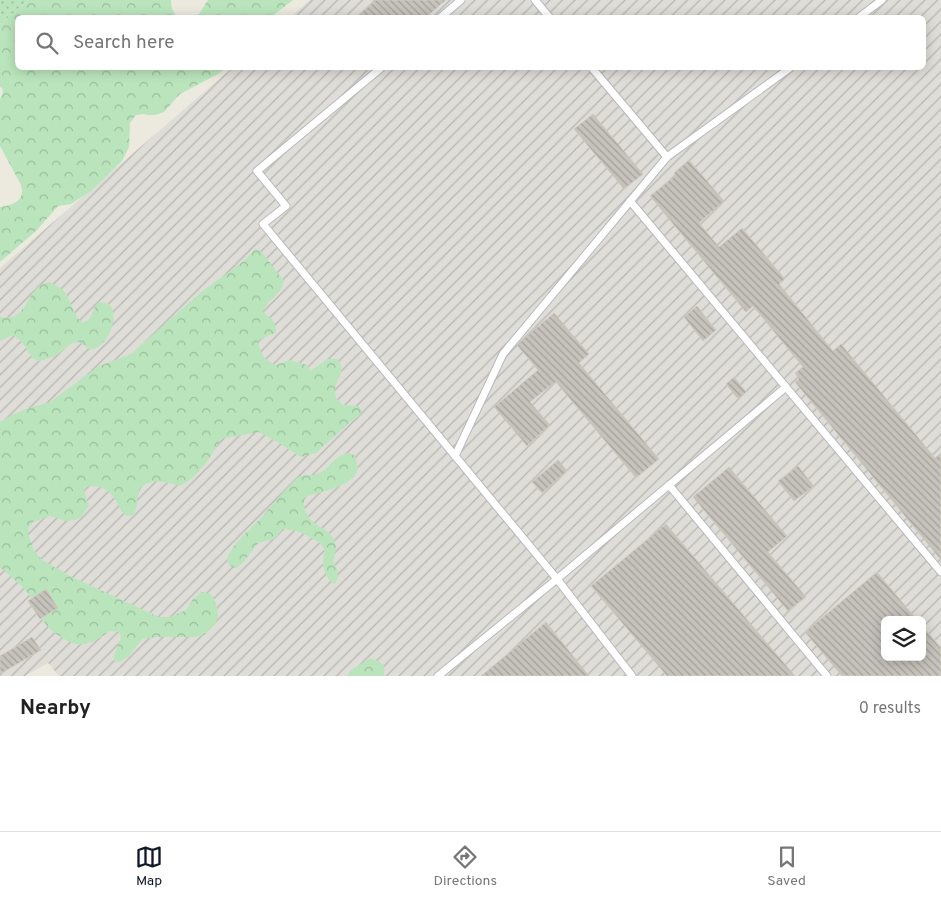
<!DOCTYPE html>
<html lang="en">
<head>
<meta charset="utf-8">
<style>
  :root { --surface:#fff; --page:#f2f2f2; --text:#222; --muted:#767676; --line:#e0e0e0; --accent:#111827 }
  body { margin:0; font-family:Overpass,sans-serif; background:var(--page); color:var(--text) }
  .controls { position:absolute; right:15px; bottom:15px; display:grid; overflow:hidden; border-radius:8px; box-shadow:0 2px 12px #0003 }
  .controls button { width:45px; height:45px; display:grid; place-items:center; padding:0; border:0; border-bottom:1px solid var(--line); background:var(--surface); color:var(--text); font:25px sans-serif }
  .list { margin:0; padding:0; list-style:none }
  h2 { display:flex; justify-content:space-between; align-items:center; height:65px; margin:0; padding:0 20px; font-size:21px }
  h2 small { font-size:16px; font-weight:400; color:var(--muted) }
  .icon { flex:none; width:28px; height:28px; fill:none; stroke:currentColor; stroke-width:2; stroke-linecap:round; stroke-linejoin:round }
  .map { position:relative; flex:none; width:941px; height:676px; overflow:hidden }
  .search { position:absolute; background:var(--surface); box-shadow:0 2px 12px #0003; left:15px; right:15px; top:15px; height:55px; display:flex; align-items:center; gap:12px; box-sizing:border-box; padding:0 18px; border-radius:8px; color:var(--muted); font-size:19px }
  .sheet { height:155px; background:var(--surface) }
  nav { display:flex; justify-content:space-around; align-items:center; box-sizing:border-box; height:70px; border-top:1px solid var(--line); background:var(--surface); font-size:14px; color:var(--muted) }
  nav a { display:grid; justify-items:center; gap:2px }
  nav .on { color:var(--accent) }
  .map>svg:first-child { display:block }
  .industrial { fill:url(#industrial-furrows); fill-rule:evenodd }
  .grass { fill:url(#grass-dots) }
  .forest { fill:url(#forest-crowns) }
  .building { fill:url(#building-back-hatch); stroke:#d0ccbd }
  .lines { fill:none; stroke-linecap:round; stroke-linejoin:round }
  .lane-casing { stroke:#b7b9bf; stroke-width:9 }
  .lane { stroke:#fff; stroke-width:7 }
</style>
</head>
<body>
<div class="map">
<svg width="941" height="676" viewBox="0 0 941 676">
  <defs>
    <pattern id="industrial-furrows" width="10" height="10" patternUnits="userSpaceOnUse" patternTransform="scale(1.25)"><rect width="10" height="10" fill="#dfddd7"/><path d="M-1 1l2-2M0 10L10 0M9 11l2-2" fill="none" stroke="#b8b6b2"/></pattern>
    <pattern id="grass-dots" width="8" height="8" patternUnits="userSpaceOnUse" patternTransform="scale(1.25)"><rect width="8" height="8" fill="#bae5bc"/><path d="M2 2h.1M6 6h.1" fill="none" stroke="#9abd9c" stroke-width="1.8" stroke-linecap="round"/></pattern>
    <pattern id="forest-crowns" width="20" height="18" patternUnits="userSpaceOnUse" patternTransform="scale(1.25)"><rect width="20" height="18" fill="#bae5bc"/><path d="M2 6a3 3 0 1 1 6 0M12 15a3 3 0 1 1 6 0" fill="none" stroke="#9abd9c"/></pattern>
    <pattern id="building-back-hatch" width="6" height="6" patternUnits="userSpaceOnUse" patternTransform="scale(1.25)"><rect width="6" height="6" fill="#c6c3bc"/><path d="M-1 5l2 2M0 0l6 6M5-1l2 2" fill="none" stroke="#a4a19c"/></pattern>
  </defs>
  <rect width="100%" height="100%" fill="#eceadf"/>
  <path class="industrial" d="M310,0H941V676H59L48,663L25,676H0V268L232,68H924V18L290,17ZM885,620H922V657H885Z"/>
  <polygon class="grass" points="0,0 29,0 0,24"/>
  <g class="forest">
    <path d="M29,0H171L172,9L177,17L18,18V68H226L218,74L180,94L164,112L155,115H148L143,114L136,115L130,123L129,147L122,161L108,175L91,191L71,204L58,206L37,230L0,262V207C14,205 27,200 20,183L0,146V99L3,93L2,88L0,87V24Z"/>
    <polygon points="208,0 293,0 271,17 193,17 199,14"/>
    <path d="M255,249L261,251L284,281C282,295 267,299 263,312C270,318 279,323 275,333L259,340C258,353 265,360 276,365L290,360L307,365L310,371L328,359H337C348,372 336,377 335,390C335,393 336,396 336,398L343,405L358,406L362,410L360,415L347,425L316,453L300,457L284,446L259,432L221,439C210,457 200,477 179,486C165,481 142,476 138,496C137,503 138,508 133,515L126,516C116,506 116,493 102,488C96,486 92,486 85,487L84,491L89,506L81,517L75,520L65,521L50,516L33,522L29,527L28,534L34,550L42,560L72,577L159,617H170L186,610L193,599L201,592L209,593L213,597L218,610V618L215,624L204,635L194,637H158L142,639L128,657L119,662L114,661V655L121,637L119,632L110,631C92,643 82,651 61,637C54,633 49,629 44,622C39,613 35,603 29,595C23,586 12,578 4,570L0,568V422L10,416L26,409L50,402L99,366L131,354L200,293L245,260Z"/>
    <path d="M50,282C53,284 58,286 61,288C72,297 72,317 84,323L89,319L97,303C126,296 113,348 90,350L80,342L72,343L57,355L44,360L38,361L33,359L24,345L15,336H10L0,341V317C4,317 8,318 12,317C30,311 28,285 50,282Z"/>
    <path d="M349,453L354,455C355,459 358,463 358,467C357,485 322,492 308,496L304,500C302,528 335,526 336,546C337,550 334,556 333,561C338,569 340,576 335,584C327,581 323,570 323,561C323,558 325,553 324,549C323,543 304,534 299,532C294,530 288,530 283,529L274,539L258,543L242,564L236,568C208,563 256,524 262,517C272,505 282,493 293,482C293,482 298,477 298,477C304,474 312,476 317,474C331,469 331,456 349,453Z"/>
    <path d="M371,658C382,663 386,663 384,676H347L351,670Z"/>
  </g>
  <g class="building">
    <polygon points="376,0 446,0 425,18 355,18"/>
    <polygon points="593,114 643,174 624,189 574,129"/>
    <polygon points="689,160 724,201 699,223 719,247 742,228 785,279 779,284 833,351 841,344 935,458 941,453 941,560 795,382 799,379 795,373 803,367 753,306 746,312 650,196 676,175 674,173"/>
    <polygon points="697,306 716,330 703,341 684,317"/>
    <polygon points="554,313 589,354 579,363 659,459 636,478 556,382 551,386 551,385 530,402 550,425 527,446 494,407 538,370 517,345 522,340"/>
    <polygon points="734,377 746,392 738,399 726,384"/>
    <polygon points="558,460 567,471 542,493 532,482"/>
    <polygon points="798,466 814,486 794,501 778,481"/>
    <polygon points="729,467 787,536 768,552 806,597 788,611 693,497"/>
    <polygon points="666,524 795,676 667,676 591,586"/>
    <polygon points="877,572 917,620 885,620 885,657 922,657 922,626 941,648 941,676 842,676 805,632"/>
    <polygon points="46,589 58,608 40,619 28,601"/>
    <polygon points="546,622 589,676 481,676"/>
    <polygon points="32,637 41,650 0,674 0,656"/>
  </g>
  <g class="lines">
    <defs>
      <g id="lane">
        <polyline points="535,0 550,18"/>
        <polyline points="440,18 461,0"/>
        <polyline points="858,18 882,0"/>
        <polyline points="381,68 257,171 286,206 263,224 557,579 632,676"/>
        <polyline points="592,68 667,157"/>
        <polyline points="630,201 941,572"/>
        <polyline points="455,456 503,354 667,157 790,68"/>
        <polyline points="669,485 827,676"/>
        <polyline points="438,676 557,579 786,387"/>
      </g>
    </defs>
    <use href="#lane" class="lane-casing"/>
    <use href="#lane" class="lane"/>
  </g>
</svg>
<div class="controls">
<button><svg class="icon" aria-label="layers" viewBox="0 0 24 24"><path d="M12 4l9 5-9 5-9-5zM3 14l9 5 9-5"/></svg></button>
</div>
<div class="search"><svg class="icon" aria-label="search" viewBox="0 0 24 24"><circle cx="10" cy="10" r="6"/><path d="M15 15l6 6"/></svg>Search here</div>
</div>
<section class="sheet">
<h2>Nearby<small>0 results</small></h2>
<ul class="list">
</ul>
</section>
<nav>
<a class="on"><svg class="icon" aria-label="map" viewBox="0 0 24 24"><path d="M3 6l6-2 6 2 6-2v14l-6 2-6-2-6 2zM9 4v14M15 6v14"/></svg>Map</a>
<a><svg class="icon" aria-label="directions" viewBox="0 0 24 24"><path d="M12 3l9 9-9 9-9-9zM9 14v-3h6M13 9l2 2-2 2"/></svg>Directions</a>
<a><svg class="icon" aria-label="saved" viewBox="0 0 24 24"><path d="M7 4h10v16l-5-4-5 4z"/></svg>Saved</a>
</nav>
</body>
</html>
